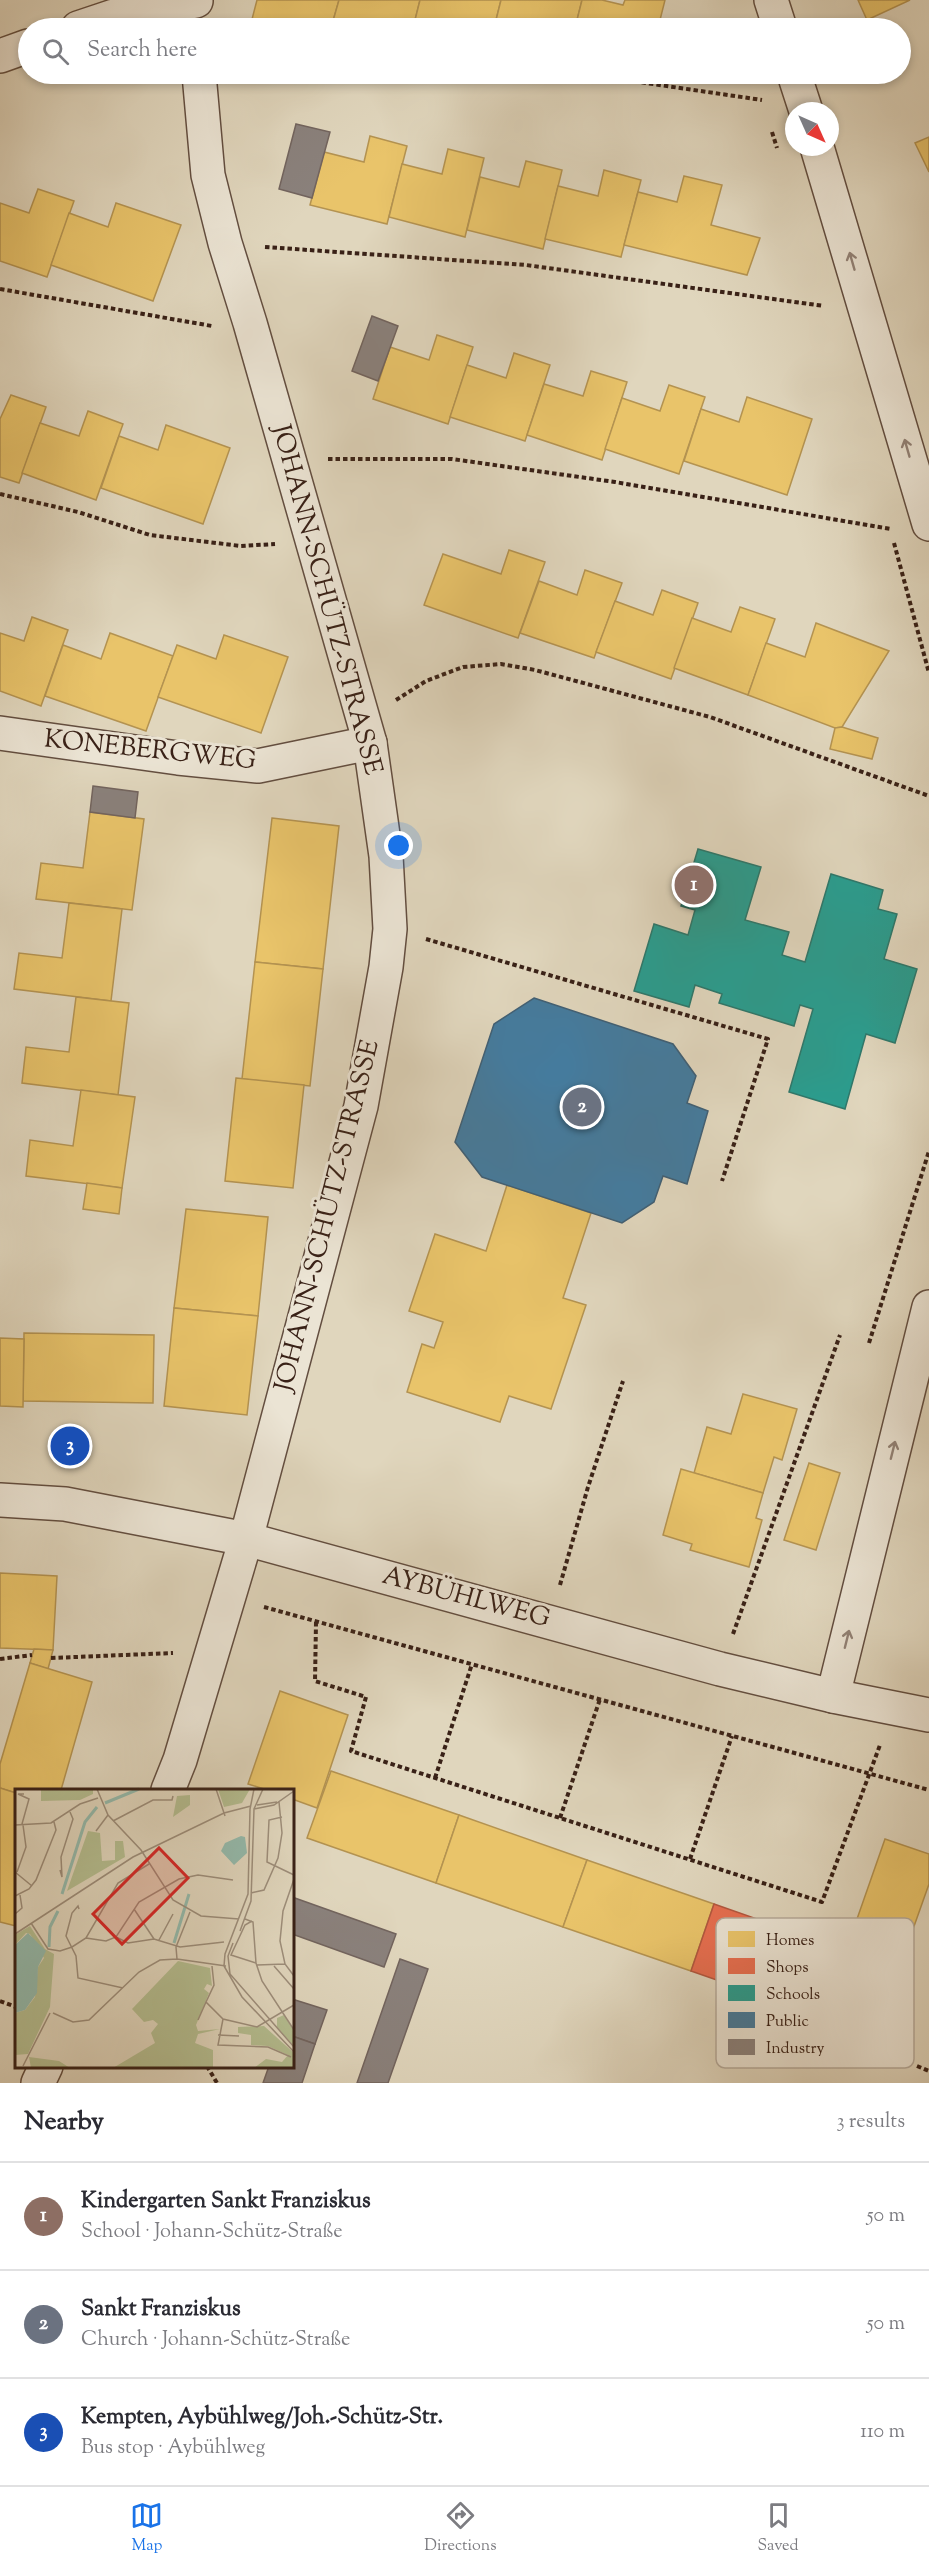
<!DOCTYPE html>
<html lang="en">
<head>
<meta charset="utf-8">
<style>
  :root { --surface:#fff; --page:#f2f2f3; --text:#2b2b33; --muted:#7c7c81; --line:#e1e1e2; --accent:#1a73e8 }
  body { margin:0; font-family:"Sorts Mill Goudy",serif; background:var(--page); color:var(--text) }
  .compass { position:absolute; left:785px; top:102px; width:54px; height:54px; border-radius:50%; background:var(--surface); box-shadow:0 3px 9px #0003; rotate:135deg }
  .you { position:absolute; left:399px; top:846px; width:21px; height:21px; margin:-15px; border:4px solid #fff; border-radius:50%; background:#1a73e8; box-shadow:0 0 0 9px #1a73e833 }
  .badge { display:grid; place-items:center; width:39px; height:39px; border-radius:50%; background:var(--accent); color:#fff; font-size:20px; font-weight:700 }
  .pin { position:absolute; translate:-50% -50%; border:3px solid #fff; box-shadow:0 2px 6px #0006 }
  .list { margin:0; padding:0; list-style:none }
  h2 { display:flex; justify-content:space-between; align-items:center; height:78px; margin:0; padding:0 24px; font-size:26px }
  h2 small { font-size:20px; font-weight:400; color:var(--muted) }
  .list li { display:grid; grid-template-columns:39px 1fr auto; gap:18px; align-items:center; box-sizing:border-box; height:108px; padding:0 24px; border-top:2px solid var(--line) }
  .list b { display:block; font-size:22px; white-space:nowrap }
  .list p { margin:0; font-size:20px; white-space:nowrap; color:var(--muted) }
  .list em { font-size:20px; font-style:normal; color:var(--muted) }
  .icon { flex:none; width:33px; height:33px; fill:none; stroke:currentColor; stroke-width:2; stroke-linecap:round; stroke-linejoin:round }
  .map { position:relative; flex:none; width:929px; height:2083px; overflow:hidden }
  .search { position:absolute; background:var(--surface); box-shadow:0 3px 9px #0003; left:18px; right:18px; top:18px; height:66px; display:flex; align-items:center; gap:15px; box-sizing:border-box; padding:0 21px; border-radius:33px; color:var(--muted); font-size:22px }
  .sheet { height:402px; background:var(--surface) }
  nav { display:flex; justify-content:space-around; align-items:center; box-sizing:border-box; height:84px; border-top:2px solid var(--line); background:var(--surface); font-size:16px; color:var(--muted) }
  nav a { display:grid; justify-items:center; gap:3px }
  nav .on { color:var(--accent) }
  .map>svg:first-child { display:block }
  .homes { fill:#e9c46a; stroke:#b49351; stroke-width:1.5 }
  .shops { fill:#e76f51; stroke:#b35840; stroke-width:1.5 }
  .schools { fill:#2a9d8f; stroke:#2e786b; stroke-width:1.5 }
  .public { fill:#457b9d; stroke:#416075; stroke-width:1.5 }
  .industry { fill:#8a817c; stroke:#72645e; stroke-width:1.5 }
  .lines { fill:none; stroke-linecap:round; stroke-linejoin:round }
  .street-casing { stroke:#634e40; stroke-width:36 }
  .path { stroke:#392117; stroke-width:4; stroke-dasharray:4.5 3; stroke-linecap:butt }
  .street { stroke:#ebe4d4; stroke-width:33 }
  .oneway { stroke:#928276 }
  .labels { text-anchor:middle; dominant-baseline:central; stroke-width:6; stroke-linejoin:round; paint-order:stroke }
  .street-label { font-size:26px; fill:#392117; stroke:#ebe4d4 }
  .inset-river { fill:none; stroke:#94baac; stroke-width:3 }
  .inset-road { fill:none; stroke:#9d8e7b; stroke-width:1.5 }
  .view { fill:#d62828; fill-opacity:0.15; stroke:#d62828; stroke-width:3 }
  .inset-edge { fill:none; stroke:#392117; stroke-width:3 }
  .key { fill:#ebe4d4; stroke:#b6aa9b; stroke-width:1.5 }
  .key-label { font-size:16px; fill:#392117 }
</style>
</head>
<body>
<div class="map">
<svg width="929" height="2083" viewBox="0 0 929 2083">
  <rect width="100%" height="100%" fill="#e0d6bd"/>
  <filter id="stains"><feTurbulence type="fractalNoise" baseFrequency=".00333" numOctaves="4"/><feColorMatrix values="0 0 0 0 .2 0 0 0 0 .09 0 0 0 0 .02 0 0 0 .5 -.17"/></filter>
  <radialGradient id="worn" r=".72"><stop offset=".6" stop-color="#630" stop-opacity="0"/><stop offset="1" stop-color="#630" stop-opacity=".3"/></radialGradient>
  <g class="homes">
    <polygon points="257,0 339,0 331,28 250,27"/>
    <polygon points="339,0 420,0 413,28 331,28"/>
    <polygon points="420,0 501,0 494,28 413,28"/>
    <polygon points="501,0 582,0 575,28 494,28"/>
    <polygon points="582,0 602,0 623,5 625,0 665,0 658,28 575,28"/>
    <polygon points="858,0 910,0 867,20"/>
    <polygon points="668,74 696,74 695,80"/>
    <polygon points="370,136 407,146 387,224 310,205 324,152 364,162"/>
    <polygon points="929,137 929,172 915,143"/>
    <polygon points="448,149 484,158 465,237 389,217 402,164 442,174"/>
    <polygon points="526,161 562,170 543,249 467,230 480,177 519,187"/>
    <polygon points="604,170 641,180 621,257 545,239 558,186 598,196"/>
    <polygon points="684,176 722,185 711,225 760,238 747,275 624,245 638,192 677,202"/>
    <polygon points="38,189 74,201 47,277 0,261 0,203 29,213"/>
    <polygon points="116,203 181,225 153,301 51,265 69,213 108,227"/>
    <polygon points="437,335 473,347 448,424 373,399 390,347 429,360"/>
    <polygon points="514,353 550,365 525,441 450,417 467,365 506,378"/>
    <polygon points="591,371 627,382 602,460 527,435 544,384 583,396"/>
    <polygon points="669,385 705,397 679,474 605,449 622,398 660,411"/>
    <polygon points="11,395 46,407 19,483 0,477 0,419"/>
    <polygon points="747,397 812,419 787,495 684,461 701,409 739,422"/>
    <polygon points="88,411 123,424 96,500 22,473 40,423 79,436"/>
    <polygon points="166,425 230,448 203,524 101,488 119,436 158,450"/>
    <polygon points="509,550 545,562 518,638 424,605 443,554 501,574"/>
    <polygon points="585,570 622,583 594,658 520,633 539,581 577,595"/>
    <polygon points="662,590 698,603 671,679 596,652 615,601 653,615"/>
    <polygon points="740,607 775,619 748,695 674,668 692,618 731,632"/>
    <polygon points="32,617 68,630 41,706 0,691 0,633 24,641"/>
    <polygon points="816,623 889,651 842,727 835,728 748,695 766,643 805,657"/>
    <polygon points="110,633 173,656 146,731 45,696 63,645 101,659"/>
    <polygon points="224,635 288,657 261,733 158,697 177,645 216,659"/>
    <polygon points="842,727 878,738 872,759 830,749 835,728"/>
    <polygon points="90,812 144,819 132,910 36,899 41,863 83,868"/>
    <polygon points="272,818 339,826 323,969 255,962"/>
    <polygon points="69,903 122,909 111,1001 14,989 19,953 62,958"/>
    <polygon points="255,962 323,969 310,1086 242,1079"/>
    <polygon points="76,997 129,1003 118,1095 22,1083 26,1047 69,1052"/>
    <polygon points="236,1078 304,1085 293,1188 225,1181"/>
    <polygon points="81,1090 135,1097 122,1188 26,1176 30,1140 73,1146"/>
    <polygon points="87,1183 122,1188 119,1214 83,1209"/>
    <polygon points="507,1185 591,1213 563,1298 586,1305 551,1409 509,1396 500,1422 407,1392 422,1344 434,1348 443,1322 409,1311 435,1234 486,1251"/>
    <polygon points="186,1209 268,1217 258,1316 174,1308"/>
    <polygon points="174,1308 258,1316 247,1415 164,1406"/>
    <polygon points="24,1333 154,1335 153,1403 23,1401"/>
    <polygon points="0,1338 24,1339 23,1407 0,1406"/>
    <polygon points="743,1394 797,1409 782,1460 774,1457 763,1493 694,1473 707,1427 731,1434"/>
    <polygon points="809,1463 840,1473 816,1550 784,1540"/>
    <polygon points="681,1469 763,1493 756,1518 762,1520 749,1567 690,1550 692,1544 663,1535"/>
    <polygon points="0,1573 57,1576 53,1650 0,1648"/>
    <polygon points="34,1649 53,1650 48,1669 30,1663"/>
    <polygon points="30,1663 92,1682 61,1790 16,1790 16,1793 0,1788 0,1764"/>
    <polygon points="280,1691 348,1715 317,1808 292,1799 292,1790 267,1790 248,1784"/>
    <polygon points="331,1771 459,1815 436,1883 307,1838"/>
    <polygon points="0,1788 16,1793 16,1926 0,1922"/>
    <polygon points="459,1815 587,1860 563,1927 436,1883"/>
    <polygon points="885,1839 929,1854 929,1884 896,1977 843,1959"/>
    <polygon points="587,1860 714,1904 691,1971 563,1927"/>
  </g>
  <polygon class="shops" points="714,1904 846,1950 823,2017 691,1971"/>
  <polygon class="schools" points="698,849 761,867 745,920 789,932 782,955 805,962 831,874 883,890 878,909 897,914 884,959 917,969 895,1043 866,1034 845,1109 789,1092 813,1009 800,1005 794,1026 719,1003 722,994 695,985 689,1007 634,991 654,924 688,935 695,910 681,906"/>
  <polygon class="public" points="534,998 673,1044 696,1076 687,1103 708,1111 687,1184 663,1176 654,1202 622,1223 482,1177 455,1142 494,1024"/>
  <g class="industry">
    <polygon points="296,124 330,132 312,198 279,189"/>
    <polygon points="372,316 398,326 378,381 352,371"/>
    <polygon points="93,786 138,792 135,818 90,812"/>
    <polygon points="292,1897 396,1934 384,1967 292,1934"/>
    <polygon points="400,1959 428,1969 388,2083 357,2083"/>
    <polygon points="292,1999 327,2010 315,2044 292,2036"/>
    <polygon points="292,2036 315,2044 302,2083 263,2083 269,2066 292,2066"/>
  </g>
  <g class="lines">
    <defs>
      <g id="street">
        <polyline points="771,0 780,28"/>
        <polyline points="78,28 114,16 196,1"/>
        <polyline points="0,56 28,46"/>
        <polyline points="794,74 806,111"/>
        <polyline points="817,147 929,524"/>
        <polyline points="0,733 178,758 258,766 370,743"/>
        <polyline points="0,1500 65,1504 246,1539 720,1669 833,1696 929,1715"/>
        <polyline points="833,1696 929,1307"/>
        <polyline points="168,1790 180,1760 246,1539 361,1106 386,967 390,929 386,856 370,743 250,323 225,243 208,175 199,74"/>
        <polyline points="38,2083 46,2066"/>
      </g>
    </defs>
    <use href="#street" class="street-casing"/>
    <g class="path">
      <polyline points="537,74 605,77 762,100"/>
      <polyline points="772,132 777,148"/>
      <polyline points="265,247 526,265 824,306"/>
      <polyline points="0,289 212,326"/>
      <polyline points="328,459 452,459 615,482 891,529"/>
      <polyline points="0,494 78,512 150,535 241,546 275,544"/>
      <polyline points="894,543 929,673"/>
      <polyline points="396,700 426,681 463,667 501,664 535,670 710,717 929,796"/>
      <polyline points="426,939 768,1039 722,1181"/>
      <polyline points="869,1343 929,1151"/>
      <polyline points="560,1585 588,1487 623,1381"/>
      <polyline points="264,1607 929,1790"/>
      <polyline points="316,1622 315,1681 366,1697 351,1751 822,1902 880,1745"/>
      <polyline points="733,1634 840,1335"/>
      <polyline points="51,1658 173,1653"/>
      <polyline points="0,1659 32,1655"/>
      <polyline points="435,1778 472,1664"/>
      <polyline points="560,1818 600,1699"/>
      <polyline points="690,1859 732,1736"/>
      <polyline points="0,2001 16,2007"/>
      <polyline points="207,2066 217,2083"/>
      <polyline points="917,2066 929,2071"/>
    </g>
    <use href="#street" class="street"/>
  </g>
  <defs><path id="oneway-shaft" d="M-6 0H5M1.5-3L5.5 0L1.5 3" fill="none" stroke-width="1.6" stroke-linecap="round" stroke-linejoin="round" transform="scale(1.5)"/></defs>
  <g class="oneway">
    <use href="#oneway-shaft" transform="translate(852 261) rotate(-106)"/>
    <use href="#oneway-shaft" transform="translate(907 448) rotate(-106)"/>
    <use href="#oneway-shaft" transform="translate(893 1450) rotate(-76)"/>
    <use href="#oneway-shaft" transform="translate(847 1639) rotate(-76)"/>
  </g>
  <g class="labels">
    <g class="street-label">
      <text transform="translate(326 600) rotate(75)">JOHANN-SCHÜTZ-STRASSE</text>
      <text transform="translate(150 751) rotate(6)">KONEBERGWEG</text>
      <text transform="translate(328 1216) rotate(-76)">JOHANN-SCHÜTZ-STRASSE</text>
      <text transform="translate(466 1598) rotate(15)">AYBÜHLWEG</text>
    </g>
  </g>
  <g transform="translate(15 1789)">
    <rect width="279" height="279" fill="#e0d6bd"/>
    <path d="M26,0H78V5L65,11L26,12ZM203,0H235L227,14L209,18ZM175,6V16L158,28L162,7ZM73,42L85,44L87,72L100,71V52H108L110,68L52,102ZM15,137L30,160L39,165L35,218L13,265L0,266V224L10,221L20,208L23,178L29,169L15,145L11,144L0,156V146ZM163,172L195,179L197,197L192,195L189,200L194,204L181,236L183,242L205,240L183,245L180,254L198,261V279H98L140,254L136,244L143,235L138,231L129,233L117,220ZM269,226L279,242V257L262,238V229ZM249,237L279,264V279H239L251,270L267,273L273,266L253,257L236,256V246L223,244V238ZM14,268L44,272L55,279H16Z" fill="#b4bd90"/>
    <path d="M226,47L230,48L232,64L219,76L206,62L210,54ZM13,144L31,162L23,178L22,204L10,221L0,224V156Z" fill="#94baac"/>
    <path class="inset-river" d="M90,14L124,0M47,105L70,33L82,18M159,154L174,105M34,158L35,138L43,122"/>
    <path class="inset-road" d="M82,0L93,26L126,61L158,111L186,127L224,130M201,0L210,27M239,0L235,20L233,105L210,165L209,177L227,208L279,263M242,16L262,13M239,20L259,16L279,2M267,28L254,31L252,73L279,86M98,32L138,11H157L158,7M7,35L14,10L3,5H9M0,36L36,34L65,15L83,9M81,42L93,26M45,81L47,88L46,68L58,30L55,23M0,83L17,97M2,83L11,58L8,36M279,90L268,122L265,152L270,175L279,187M236,104L249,101L263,69L267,44L264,13M0,107L14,100L21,91L41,41L39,33M64,120L63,117L57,124L51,147L61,167L63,189L108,199M119,120L139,150M0,125L7,119L5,106M230,130L238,133L241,174L247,192L279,241M237,132L230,136L216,166L241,174M16,134L33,160L45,162L57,158L71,149L103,94L134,75M225,142L236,112L239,20L248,0M0,145L118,68L209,24L236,17M101,148L113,154L139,150L165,158L209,153M71,149L91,152L101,148L124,113L164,90L183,86L218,91M144,151L158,125M218,154L213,167L215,185L279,258M162,170L161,158L175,123M242,176L270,175M197,177L199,196L191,213L208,230L242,238L279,216M259,177L279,200M38,224L58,233L74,231L124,183L145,171L162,170L211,177M208,230L203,256L253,258L276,268M183,231L191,213M203,246L224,247M8,277L35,224"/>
    <path class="view" d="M144,59L173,89L107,155L78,125Z"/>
    <rect width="279" height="279" class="inset-edge"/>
  </g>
  <rect x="716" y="1918" width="198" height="150" rx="9" class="key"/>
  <rect x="728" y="1931" width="27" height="16" fill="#e9c46a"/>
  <rect x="728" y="1958" width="27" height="16" fill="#e76f51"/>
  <rect x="728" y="1985" width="27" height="16" fill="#2a9d8f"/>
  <rect x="728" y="2012" width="27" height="16" fill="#457b9d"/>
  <rect x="728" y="2039" width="27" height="16" fill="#8a817c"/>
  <g class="key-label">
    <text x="766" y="1945">Homes</text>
    <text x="766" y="1972">Shops</text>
    <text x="766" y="1999">Schools</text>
    <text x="766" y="2026">Public</text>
    <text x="766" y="2053">Industry</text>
  </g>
  <rect width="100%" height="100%" filter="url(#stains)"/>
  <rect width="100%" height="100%" fill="url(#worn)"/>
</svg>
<svg class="compass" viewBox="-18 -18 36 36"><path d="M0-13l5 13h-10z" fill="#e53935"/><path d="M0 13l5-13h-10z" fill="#7c7c81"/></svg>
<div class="you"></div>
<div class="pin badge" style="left:694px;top:885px;background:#8d6e63">1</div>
<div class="pin badge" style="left:582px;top:1107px;background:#6b7280">2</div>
<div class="pin badge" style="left:70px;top:1446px;background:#1a4fb4">3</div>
<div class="search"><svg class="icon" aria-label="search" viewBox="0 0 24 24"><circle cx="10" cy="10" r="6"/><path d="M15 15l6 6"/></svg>Search here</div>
</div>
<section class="sheet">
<h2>Nearby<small>3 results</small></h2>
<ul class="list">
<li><span class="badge" style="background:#8d6e63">1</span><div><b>Kindergarten Sankt Franziskus</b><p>School · Johann-Schütz-Straße</p></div><em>50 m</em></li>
<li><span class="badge" style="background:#6b7280">2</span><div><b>Sankt Franziskus</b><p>Church · Johann-Schütz-Straße</p></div><em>50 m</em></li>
<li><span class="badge" style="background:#1a4fb4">3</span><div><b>Kempten, Aybühlweg/Joh.-Schütz-Str.</b><p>Bus stop · Aybühlweg</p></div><em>110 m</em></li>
</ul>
</section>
<nav>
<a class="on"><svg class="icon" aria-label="map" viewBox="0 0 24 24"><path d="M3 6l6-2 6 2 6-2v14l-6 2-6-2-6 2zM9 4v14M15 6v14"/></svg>Map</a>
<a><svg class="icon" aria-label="directions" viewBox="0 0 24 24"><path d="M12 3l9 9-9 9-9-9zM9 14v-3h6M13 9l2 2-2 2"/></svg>Directions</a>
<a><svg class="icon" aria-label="saved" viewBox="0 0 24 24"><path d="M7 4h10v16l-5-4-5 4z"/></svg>Saved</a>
</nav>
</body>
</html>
